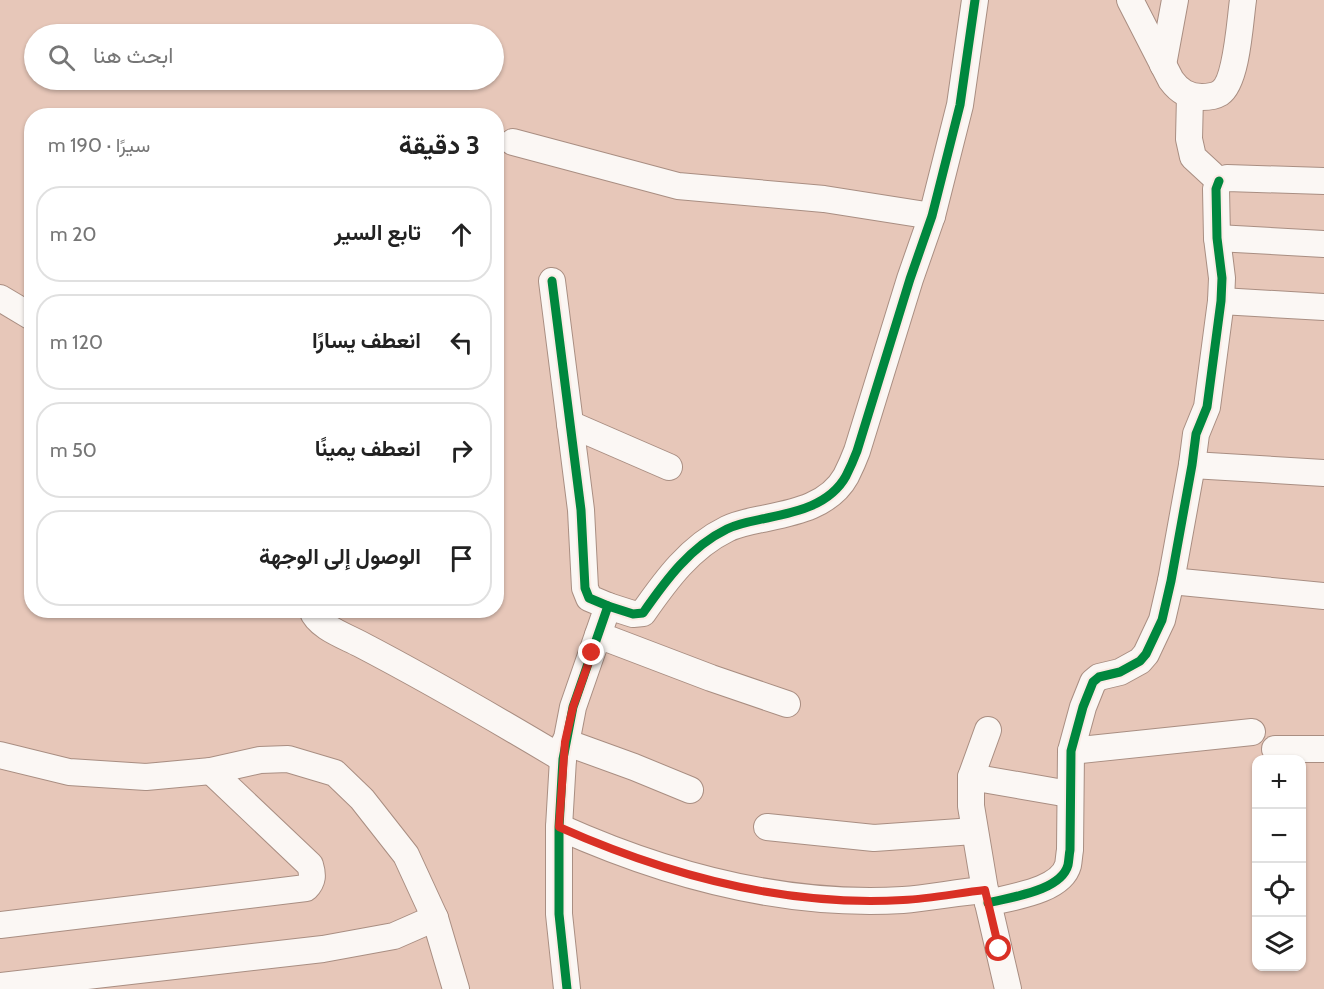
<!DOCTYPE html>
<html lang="ar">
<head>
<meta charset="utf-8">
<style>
  :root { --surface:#fff; --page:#f2f2f2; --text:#222; --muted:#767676; --line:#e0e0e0 }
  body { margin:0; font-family:Cabin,Vazirmatn,sans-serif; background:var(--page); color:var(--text); direction:rtl }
  .controls { position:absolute; right:18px; bottom:18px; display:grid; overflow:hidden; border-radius:12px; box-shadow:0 2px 4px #0004 }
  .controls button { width:54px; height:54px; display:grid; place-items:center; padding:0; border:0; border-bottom:2px solid var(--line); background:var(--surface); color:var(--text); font:30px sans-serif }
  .stop { position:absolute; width:18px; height:18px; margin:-14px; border:4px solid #d93025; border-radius:50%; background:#fff }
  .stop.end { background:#d93025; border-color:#fff; box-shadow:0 2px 6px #0008 }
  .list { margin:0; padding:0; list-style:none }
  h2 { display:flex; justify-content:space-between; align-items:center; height:78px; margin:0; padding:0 24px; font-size:26px }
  h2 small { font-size:20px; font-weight:400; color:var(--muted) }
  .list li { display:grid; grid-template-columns:39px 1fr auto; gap:18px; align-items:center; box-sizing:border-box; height:96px; margin:0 12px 12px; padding:0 12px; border:2px solid var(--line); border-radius:24px }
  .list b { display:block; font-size:22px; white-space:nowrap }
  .list em { font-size:20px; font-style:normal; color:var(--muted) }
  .icon { flex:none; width:33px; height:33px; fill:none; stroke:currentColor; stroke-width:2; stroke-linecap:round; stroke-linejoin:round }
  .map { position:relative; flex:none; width:1324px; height:989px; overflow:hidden; direction:ltr }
  .search { position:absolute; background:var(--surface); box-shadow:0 2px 4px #0004; left:24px; top:24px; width:480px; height:66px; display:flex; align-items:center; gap:15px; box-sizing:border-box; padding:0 21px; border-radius:33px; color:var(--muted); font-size:22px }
  .panel { position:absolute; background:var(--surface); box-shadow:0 2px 4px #0004; left:24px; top:108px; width:480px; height:510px; border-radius:24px; direction:rtl }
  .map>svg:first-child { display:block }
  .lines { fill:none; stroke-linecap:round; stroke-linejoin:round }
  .minor-casing { stroke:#a98e82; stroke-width:28 }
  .minor { stroke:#fbf7f4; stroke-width:26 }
  .cycleway-casing { stroke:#fbebe5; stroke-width:13 }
  .cycleway { stroke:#00873e; stroke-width:9 }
  .route { stroke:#d93025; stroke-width:8 }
</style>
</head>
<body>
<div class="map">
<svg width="1324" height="989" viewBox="0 0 1324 989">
  <rect width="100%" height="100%" fill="#e7c7b9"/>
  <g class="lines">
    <defs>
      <g id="minor">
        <path d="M1130,0L1171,80C1179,91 1188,97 1202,97C1208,97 1215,96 1220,93C1237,82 1240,20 1243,0"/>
        <polyline points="1163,65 1175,0"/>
        <polyline points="1190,96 1189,139 1193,157 1219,181"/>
        <polyline points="513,142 678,186 824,199 932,216"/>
        <polyline points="1219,181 1227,178 1324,181"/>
        <polyline points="1217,238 1324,244"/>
        <polyline points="552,281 581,510 585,588 589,598 608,606 573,707 563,759 559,827 559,914 567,989"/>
        <polyline points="0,298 32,317"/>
        <polyline points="1221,301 1324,307"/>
        <polyline points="570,424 669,467"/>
        <polyline points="1192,465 1324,473"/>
        <polyline points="1171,581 1324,596"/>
        <path d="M608,606L633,614L643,613C666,580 690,547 727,529C739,523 753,521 767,518C796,512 830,505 846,476C850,468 854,459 857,451L910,279L932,216L960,105L975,0"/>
        <path d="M312,610C318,627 345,636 360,644C429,680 496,719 563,759"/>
        <polyline points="598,635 711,678 787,704"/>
        <polyline points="988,730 971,777 971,806 985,890 1008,989"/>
        <polyline points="565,742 634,767 690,790"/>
        <polyline points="1275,749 1324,749"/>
        <polyline points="1071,751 1252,732"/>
        <polyline points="0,755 69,772 146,777 211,771 260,760 288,759 335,773 362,799 406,855 435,918 456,989"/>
        <polyline points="971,777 1069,794"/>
        <path d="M559,827C666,875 784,907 903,900C930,898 958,892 985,890"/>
        <polyline points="767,827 874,838 974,831"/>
        <path d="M988,903C1011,897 1061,891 1068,865C1069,860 1069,855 1070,850L1071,751L1083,707L1093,682L1099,677L1120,672L1140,661L1146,654L1162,620L1171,581L1192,465L1196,434L1207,407L1221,301L1222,278L1217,238L1216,189L1219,181"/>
        <path d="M0,925L306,888C313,881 313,875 310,865L211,771"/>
        <polyline points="0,986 323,949 394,936 435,918"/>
      </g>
    </defs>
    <use href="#minor" class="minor-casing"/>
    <use href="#minor" class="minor"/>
    <defs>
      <g id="cycleway">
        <polyline points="552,281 581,510 585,588 589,598 608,606 573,707 563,759 559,827 559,914 567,989"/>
        <path d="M608,606L633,614L643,613C666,580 690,547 727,529C739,523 753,521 767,518C796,512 830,505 846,476C850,468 854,459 857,451L910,279L932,216L960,105L975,0"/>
        <path d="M988,903C1011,897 1061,891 1068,865C1069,860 1069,855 1070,850L1071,751L1083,707L1093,682L1099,677L1120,672L1140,661L1146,654L1162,620L1171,581L1192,465L1196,434L1207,407L1221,301L1222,278L1217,238L1216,189L1219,181"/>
      </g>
    </defs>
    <use href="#cycleway" class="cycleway-casing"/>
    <use href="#cycleway" class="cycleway"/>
  </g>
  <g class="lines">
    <path class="route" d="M592,653L573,707L565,742L559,827C667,875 784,907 903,900C930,899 958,893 985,890L999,949"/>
  </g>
</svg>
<div class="controls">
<button>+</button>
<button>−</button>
<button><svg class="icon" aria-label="locate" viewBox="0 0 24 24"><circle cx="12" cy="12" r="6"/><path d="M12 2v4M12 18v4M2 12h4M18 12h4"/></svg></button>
<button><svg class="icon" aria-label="layers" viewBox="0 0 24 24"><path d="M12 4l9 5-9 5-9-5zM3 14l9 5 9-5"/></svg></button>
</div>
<div class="stop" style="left:999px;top:949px"></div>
<div class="stop end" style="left:592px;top:653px"></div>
<div class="search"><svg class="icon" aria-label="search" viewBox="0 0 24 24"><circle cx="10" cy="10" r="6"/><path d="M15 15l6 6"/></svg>ابحث هنا</div>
<section class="panel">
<h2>3 دقيقة<small>سيرًا · 190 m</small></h2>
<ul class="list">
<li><svg class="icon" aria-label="ahead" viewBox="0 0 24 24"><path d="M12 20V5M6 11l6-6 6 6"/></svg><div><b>تابع السير</b></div><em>20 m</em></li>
<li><svg class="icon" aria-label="left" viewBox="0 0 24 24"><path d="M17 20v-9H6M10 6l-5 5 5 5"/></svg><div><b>انعطف يسارًا</b></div><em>120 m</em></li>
<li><svg class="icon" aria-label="right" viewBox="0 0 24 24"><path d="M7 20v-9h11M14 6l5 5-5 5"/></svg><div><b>انعطف يمينًا</b></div><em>50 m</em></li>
<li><svg class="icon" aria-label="arrive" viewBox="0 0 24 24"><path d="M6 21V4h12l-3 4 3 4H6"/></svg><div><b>الوصول إلى الوجهة</b></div></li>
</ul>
</section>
</div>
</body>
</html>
